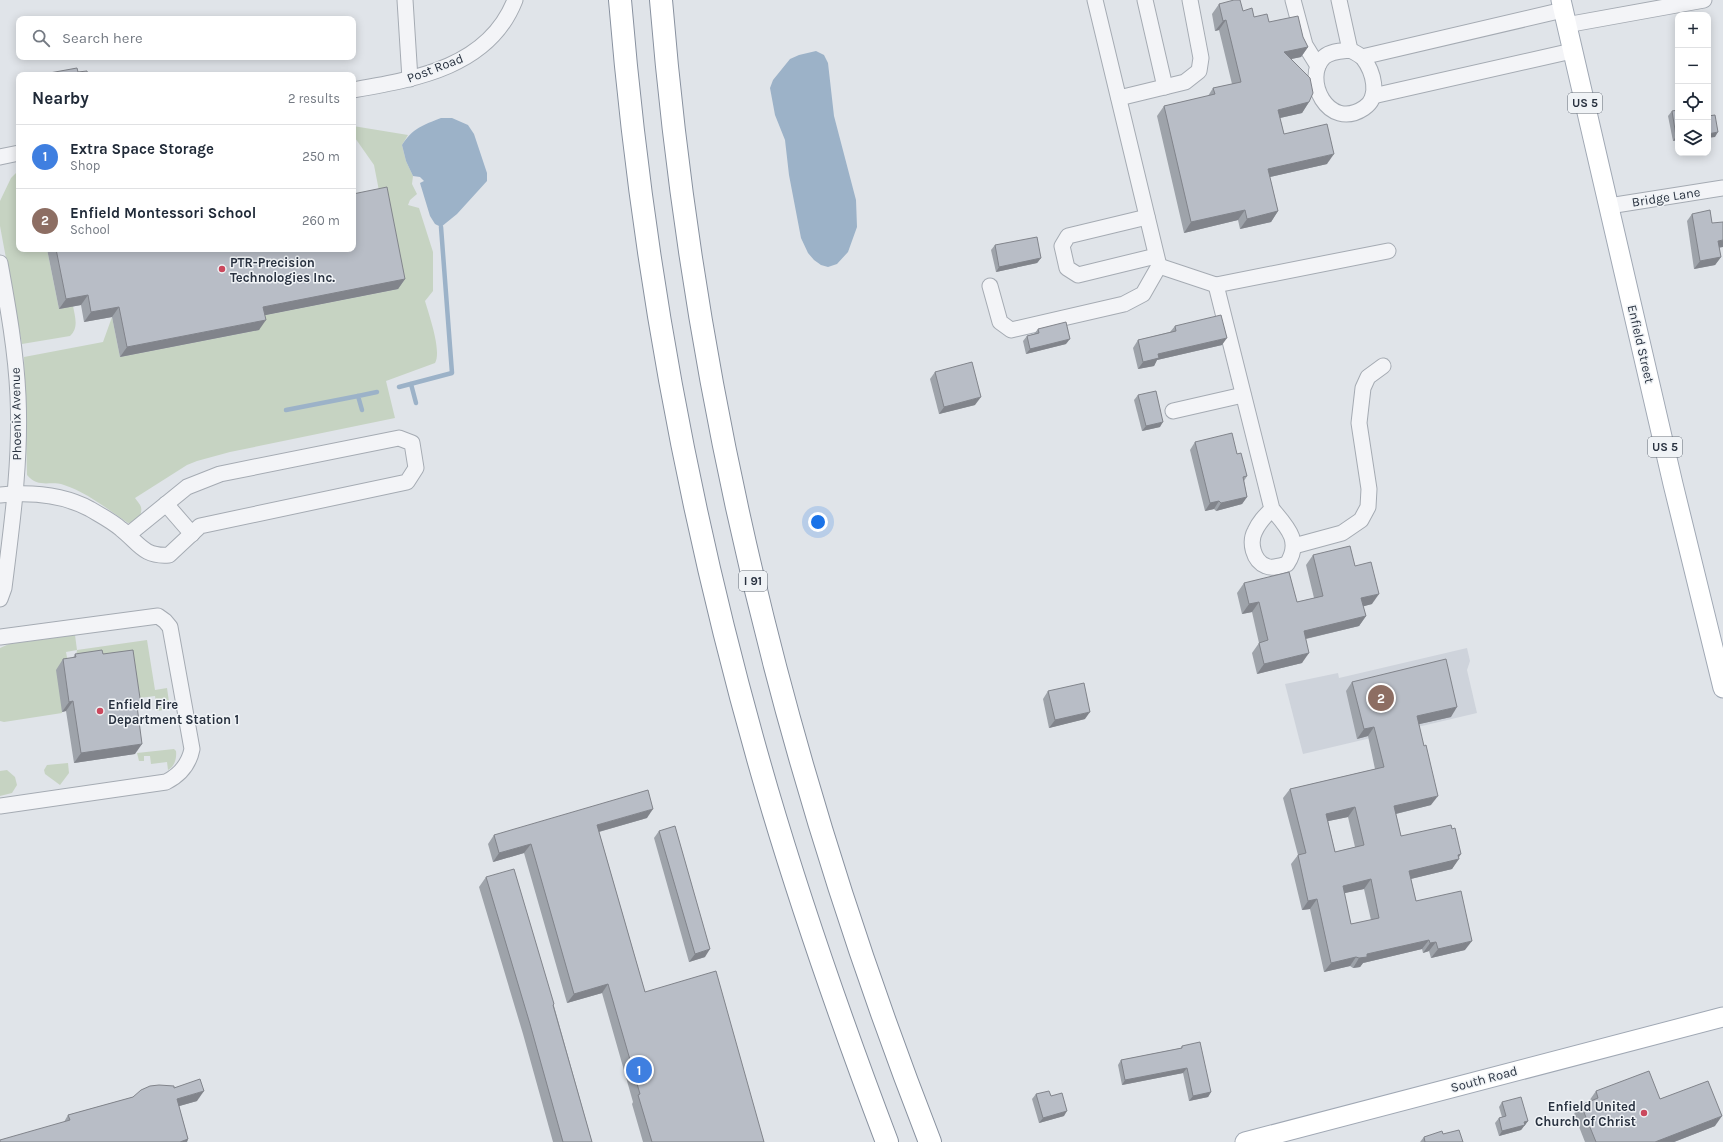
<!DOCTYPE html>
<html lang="en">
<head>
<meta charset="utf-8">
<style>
  :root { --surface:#fff; --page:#f6f6f7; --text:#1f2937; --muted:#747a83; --line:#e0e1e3; --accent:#0b8043 }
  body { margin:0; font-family:Karla,sans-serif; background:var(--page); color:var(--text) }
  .controls { position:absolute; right:12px; top:12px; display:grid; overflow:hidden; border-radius:8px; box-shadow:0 2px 10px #0003 }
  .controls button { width:36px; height:36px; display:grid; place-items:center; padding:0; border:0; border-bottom:1px solid var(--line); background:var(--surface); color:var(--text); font:20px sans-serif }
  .you { position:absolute; left:818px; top:522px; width:14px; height:14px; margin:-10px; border:3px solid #fff; border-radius:50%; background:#1a73e8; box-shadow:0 0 0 6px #1a73e833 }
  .badge { display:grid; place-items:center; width:26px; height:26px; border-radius:50%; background:var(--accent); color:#fff; font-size:13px; font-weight:700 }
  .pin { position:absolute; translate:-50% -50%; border:2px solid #fff; box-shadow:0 1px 4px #0006 }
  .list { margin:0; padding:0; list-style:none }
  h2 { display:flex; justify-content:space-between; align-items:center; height:52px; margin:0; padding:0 16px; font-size:17px }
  h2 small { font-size:13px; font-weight:400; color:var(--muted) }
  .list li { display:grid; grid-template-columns:26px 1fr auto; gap:12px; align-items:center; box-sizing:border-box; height:64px; padding:0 16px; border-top:1px solid var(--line) }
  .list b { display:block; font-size:15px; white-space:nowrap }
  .list p { margin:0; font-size:13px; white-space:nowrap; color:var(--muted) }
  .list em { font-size:13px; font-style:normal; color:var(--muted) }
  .icon { flex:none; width:22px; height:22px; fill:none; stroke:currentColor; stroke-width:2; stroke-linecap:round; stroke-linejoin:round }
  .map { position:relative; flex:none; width:1723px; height:1142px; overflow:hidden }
  .search { position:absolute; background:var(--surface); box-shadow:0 2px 10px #0003; left:16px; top:16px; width:340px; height:44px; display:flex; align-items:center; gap:10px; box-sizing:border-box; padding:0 14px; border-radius:8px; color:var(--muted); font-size:15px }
  .panel { position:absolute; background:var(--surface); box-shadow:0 2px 10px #0003; left:16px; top:72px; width:340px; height:180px; border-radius:8px }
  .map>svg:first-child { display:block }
  .built { fill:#ced3db }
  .green { fill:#c6d3c2 }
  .water { fill:#9cb2c8 }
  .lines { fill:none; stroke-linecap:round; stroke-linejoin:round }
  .stream { stroke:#9cb2c8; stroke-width:4.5 }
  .minor-casing { stroke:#a5abb3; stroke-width:17 }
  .major-casing { stroke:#a0a8b4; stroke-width:21 }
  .highway-casing { stroke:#88919f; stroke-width:24 }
  .minor { stroke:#f3f4f7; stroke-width:15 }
  .major { stroke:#fff; stroke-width:19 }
  .highway { stroke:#fff; stroke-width:22 }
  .wall { fill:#9ea3aa; fill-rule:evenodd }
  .shaded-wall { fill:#81848b }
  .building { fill:#b8bdc6; stroke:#81848b; fill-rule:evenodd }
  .poi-dot { fill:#cb485d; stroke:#f0f3f6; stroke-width:1.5 }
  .labels { text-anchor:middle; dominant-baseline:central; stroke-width:3; stroke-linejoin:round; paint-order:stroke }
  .shield { fill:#f0f3f6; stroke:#656c77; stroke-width:1 }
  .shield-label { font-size:12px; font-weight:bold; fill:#293240 }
  .street-label { font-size:13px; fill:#293240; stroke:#f0f3f6 }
  .poi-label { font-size:13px; font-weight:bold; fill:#293240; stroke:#f0f3f6; text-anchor:start }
</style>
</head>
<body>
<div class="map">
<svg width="1723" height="1142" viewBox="0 0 1723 1142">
  <rect width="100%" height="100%" fill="#e0e4e9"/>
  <polygon class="built" points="1467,648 1470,661 1467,670 1477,713 1303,754 1285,684 1338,673 1339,678"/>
  <g class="green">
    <path d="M353,126L408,135L402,145L406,161L413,176L412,184L417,194L410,200L408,205L419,208L433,252V291L425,301C429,315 442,351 435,363L386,381L395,418L230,452L197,461L187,465L135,498C137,501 140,504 141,507C143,515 136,523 128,523C107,509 88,493 64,485C50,480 39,489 27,475L24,357L103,342L112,317L120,357L258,330L256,317L398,289L374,165L353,135Z"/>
    <path d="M19,170V249H47L59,309L73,306C75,317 79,328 70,336L22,344L0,226V201L11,178Z"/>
    <polygon points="75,635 77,650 147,640 155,690 167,688 170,709 157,711 155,696 132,699 75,661 77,650 66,652 69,668 62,713 4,722 0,721 0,648 9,644"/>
    <path d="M174,749L176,751C177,759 174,767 168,770L167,762L151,764L150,756H144V761H139L137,753Z"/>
    <polygon points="68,763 69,773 60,785 45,774 44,770 47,765"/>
    <polygon points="7,770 15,777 17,785 12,793 0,796 0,771"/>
  </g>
  <g class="water">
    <polygon points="816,51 824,55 828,63 834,116 856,200 857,227 848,252 837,264 828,267 821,265 814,260 808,253 801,238 789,175 785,140 775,115 770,88 773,80 790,59 799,55"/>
    <path d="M441,118H452L468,125L474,134L487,173V181L457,214L441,227L435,224L430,216L420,183L424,181L420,177L413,176L406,161L402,145C413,128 423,125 441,118Z"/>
  </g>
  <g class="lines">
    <g class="stream">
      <polyline points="411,384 416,403"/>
      <polyline points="399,387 452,373 441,227"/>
      <polyline points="286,410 358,396"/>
      <polyline points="362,410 358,396 377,392"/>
    </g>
    <defs>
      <g id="minor">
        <polyline points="405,0 410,79"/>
        <polyline points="1145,0 1165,87"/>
        <polyline points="1293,0 1305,45 1318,66"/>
        <polyline points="1339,0 1350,50"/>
        <polyline points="1566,25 1704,0"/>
        <path d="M1350,50C1354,52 1360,55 1363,58C1373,71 1381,97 1364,108C1328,132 1302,78 1324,57C1331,51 1342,51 1350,50Z"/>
        <polyline points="1362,57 1563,10"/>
        <path d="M353,90C416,79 489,67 515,0"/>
        <polyline points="1373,96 1572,51"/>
        <polyline points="1119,98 1185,82 1199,71 1201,58 1190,0"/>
        <polyline points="0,157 19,153"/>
        <polyline points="1609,206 1723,188"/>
        <polyline points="1147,217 1068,236 1062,246 1067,268 1078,275 1156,256"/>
        <path d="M0,263C8,307 16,352 18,396C21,461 12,524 4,588L0,599"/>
        <polyline points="1159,266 1216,285 1388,251"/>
        <path d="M1216,285L1272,509C1265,516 1259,522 1255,531C1249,542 1253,561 1266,566C1272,569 1280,566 1287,564C1302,541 1287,527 1272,509"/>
        <polyline points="990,286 1000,322 1011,330 1124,304 1143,294 1159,266 1095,0"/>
        <polyline points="1173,411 1243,395"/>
        <path d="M0,495C30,492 62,494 90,509C100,515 112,521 121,529C139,543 143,557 169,555L200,526L407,482L416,468L412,443L399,438L220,474L187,487L128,535"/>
        <polyline points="166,504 192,534"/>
        <polyline points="1294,546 1342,533 1361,520 1368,507 1369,489 1359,423 1363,388 1368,377 1383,366"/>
        <path d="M0,637L158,616L165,621L170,627L192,749C189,764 180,775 166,782L0,806"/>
      </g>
      <g id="major">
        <polyline points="1561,0 1673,484 1723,688"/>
        <polyline points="1245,1142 1723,1017"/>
      </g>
      <g id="highway">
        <path d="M620,0C642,267 692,533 767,790C802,909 843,1026 887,1142"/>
        <path d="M661,0C693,392 787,776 930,1142"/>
      </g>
    </defs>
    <use href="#minor" class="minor-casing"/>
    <use href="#major" class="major-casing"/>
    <use href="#highway" class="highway-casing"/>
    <use href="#minor" class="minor"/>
    <use href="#major" class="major"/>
    <use href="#highway" class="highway"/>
  </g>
  <g class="wall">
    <polygon points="1219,4 1243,11 1254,17 1269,22 1303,37 1308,47 1301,57 1291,59 1309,102 1302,113 1280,118 1284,134 1327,164 1270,177 1278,211 1271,222 1240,229 1238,220 1184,233 1157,116 1164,106 1208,96 1213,88 1232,84 1219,30 1215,31 1212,14"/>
    <polygon points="1672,111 1678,140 1673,141 1668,116"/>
    <polygon points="1692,214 1712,223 1719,248 1721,257 1715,265 1694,269 1687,221"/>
    <polygon points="995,245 1041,258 1037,263 996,272 991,250"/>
    <polygon points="47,249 353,249 405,279 398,289 265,315 259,330 120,357 112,317 84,322 81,305 59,309"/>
    <polygon points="1175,326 1222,345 1157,360 1154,366 1138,369 1133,348 1138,340 1170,332"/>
    <polygon points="1038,329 1066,344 1026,354 1023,341 1027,336 1034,334"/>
    <polygon points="935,372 975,405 939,414 930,379"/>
    <polygon points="1138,395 1160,427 1142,431 1134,400"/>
    <polygon points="1195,442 1237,454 1247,476 1244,481 1247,497 1242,504 1216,511 1214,509 1205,511 1190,450"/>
    <polygon points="1313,555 1355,566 1372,604 1363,606 1366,616 1359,626 1306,639 1302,663 1257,674 1252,653 1259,643 1252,612 1242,614 1237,593 1244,583 1297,602 1314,598 1306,565"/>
    <polygon points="75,654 103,654 141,705 137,710 135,754 74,763 66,711 62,712 56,670 63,659 73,658"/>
    <path d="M1352,682L1451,717L1419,724L1431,805L1396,814L1401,836L1459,857L1452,869L1411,879L1416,901L1465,950L1431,958L1429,951L1423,953L1422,949L1363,963L1360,967L1353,968L1350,966L1324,972L1310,909L1302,910L1291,864L1298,855L1283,798L1290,789L1375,769L1368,736L1357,739L1346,691ZM1348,817L1355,847L1335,852L1328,821ZM1364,889L1371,920L1351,924L1344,893Z"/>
    <polygon points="1048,691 1085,719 1049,728 1043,699"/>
    <polygon points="647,818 599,832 645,992 764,1142 643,1142 632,1104 633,1102 602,993 567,1003 524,853 493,862 488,844 494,835"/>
    <polygon points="659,831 705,957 689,962 654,838"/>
    <polygon points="486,877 554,1004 554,1006 592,1142 553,1142 523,1034 479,887"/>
    <polygon points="1182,1046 1211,1092 1208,1097 1189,1101 1183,1073 1122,1085 1118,1065 1121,1060 1181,1048"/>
    <polygon points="174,1088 197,1101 179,1106 188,1139 187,1142 0,1142 64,1122 68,1115 133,1097"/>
    <polygon points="1596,1091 1660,1099 1715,1126 1674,1142 1585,1142 1574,1114 1581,1105 1589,1101"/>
    <polygon points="1036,1094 1051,1096 1064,1116 1039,1123 1032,1099"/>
    <polygon points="1502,1102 1528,1121 1521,1130 1499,1136 1495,1123 1499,1118 1502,1117 1499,1107"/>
    <polygon points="1443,1134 1463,1142 1420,1142 1424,1137"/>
  </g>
  <g class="shaded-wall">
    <polygon points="1226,20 1219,30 1215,31 1223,21"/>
    <polygon points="1308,47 1301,57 1277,62 1284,52"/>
    <polygon points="1309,102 1302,113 1271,120 1278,110"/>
    <polygon points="1718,132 1715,137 1708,138 1708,134"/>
    <polygon points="1678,135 1678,140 1673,141 1676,136"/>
    <polygon points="1334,154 1327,164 1261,179 1268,169"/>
    <polygon points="1245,210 1238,220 1184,233 1191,222"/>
    <polygon points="1278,211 1271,222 1240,229 1247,219"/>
    <polygon points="1723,240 1723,247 1713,249 1718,241"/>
    <polygon points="1721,257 1715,265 1694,269 1700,261"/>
    <polygon points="1041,258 1037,263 996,272 999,267"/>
    <polygon points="405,279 398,289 256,317 263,307"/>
    <polygon points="88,295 81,305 59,309 66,299"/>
    <polygon points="119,307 112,317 84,322 91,312"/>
    <polygon points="266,320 259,330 120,357 127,347"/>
    <polygon points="1227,338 1222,345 1157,360 1154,366 1138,369 1143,362 1158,354"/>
    <polygon points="1070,339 1066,344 1026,354 1030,349"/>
    <polygon points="981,397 975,405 939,414 944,407"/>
    <polygon points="1163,422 1160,427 1142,431 1146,426"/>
    <polygon points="1247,497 1242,504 1216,511 1221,503"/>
    <polygon points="1219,501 1214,509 1205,511 1210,503"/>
    <polygon points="1379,594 1372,604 1354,609 1361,598"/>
    <polygon points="1259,602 1252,612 1242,614 1249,604"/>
    <polygon points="1366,616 1359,626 1296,641 1304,631"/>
    <polygon points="1309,653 1302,663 1257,674 1264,664"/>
    <polygon points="73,701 66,711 62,712 69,702"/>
    <polygon points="141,705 134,715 137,706"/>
    <polygon points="1457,707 1451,717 1411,726 1417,716"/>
    <polygon points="1090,712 1085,719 1049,728 1055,720"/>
    <polygon points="1374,727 1368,736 1357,739 1364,729"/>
    <polygon points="142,744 135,754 74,763 81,753"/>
    <polygon points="1438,796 1431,805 1387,816 1394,806"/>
    <polygon points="1355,807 1348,817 1319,823 1326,814"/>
    <polygon points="653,809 647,818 591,834 597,825"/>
    <polygon points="531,844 524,853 493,862 499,853"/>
    <polygon points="1461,854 1457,860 1459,859 1452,869 1402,881 1409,871"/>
    <polygon points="1371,879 1364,889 1336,895 1343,886"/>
    <polygon points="1317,899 1310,909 1302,910 1308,901"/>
    <polygon points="1429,940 1422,949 1363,963 1360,967 1353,968 1359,958 1367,954"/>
    <polygon points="1472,941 1465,950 1431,958 1438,949"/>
    <polygon points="1436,942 1429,951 1423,953 1430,943"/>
    <polygon points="710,949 705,957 689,962 695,954"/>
    <polygon points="1356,957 1350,966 1324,972 1331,963"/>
    <polygon points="608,984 602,993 567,1003 574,994"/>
    <polygon points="1187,1068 1183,1073 1122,1085 1125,1080"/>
    <polygon points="204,1091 197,1101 169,1109 177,1099"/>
    <polygon points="1211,1092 1208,1097 1189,1101 1193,1096"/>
    <polygon points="1067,1111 1064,1116 1039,1123 1043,1118"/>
    <polygon points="1722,1116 1715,1126 1674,1142 1655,1142"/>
    <polygon points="1528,1121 1521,1130 1499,1136 1502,1131"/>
    <polygon points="188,1139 187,1142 180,1142"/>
  </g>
  <g class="building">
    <polygon points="1234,0 1240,0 1243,11 1252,8 1254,17 1267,14 1269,22 1298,16 1303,37 1308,47 1284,52 1310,78 1313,93 1309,102 1278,110 1284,134 1327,124 1334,154 1268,169 1278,211 1247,219 1245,210 1191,222 1164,106 1215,94 1213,88 1241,82 1226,20 1223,21 1219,4"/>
    <polygon points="77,68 78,72 87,71 88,75 44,75 44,74"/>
    <polygon points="1678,110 1678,135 1676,136 1672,111"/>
    <polygon points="1715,115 1718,132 1708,134 1708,116"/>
    <polygon points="387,187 405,279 263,307 266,320 127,347 119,307 91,312 88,295 66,299 56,249 353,249 353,194"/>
    <polygon points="1710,210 1712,223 1723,222 1723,240 1718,241 1721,257 1700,261 1692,214"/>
    <polygon points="1037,237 1041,258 999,267 995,245"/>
    <polygon points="1221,315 1227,338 1158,354 1159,358 1143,362 1138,340 1176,331 1175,326"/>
    <polygon points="1066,322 1070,339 1030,349 1027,336 1039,333 1038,329"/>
    <polygon points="972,362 981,397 944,407 935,372"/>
    <polygon points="1156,391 1163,422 1146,426 1138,395"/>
    <polygon points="1232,433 1237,454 1241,453 1247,476 1243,477 1247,497 1221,503 1219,501 1210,503 1195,442"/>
    <polygon points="1350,546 1355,566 1371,562 1379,594 1361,598 1366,616 1304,631 1309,653 1264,664 1259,643 1268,640 1259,602 1249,604 1244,583 1289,572 1297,602 1323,596 1313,555"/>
    <polygon points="102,650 103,654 133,650 141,705 137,706 142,744 81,753 73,701 69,702 63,659 76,657 75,654"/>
    <path d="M1446,659L1457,707L1417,716L1424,746L1426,745L1438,796L1394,806L1401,836L1451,825L1452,829L1455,828L1461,854L1458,855L1459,859L1409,871L1416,901L1461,891L1472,941L1438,949L1436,942L1430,943L1429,940L1367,954V957L1359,958L1356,957L1331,963L1317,899L1308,901L1298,855L1306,853L1290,789L1384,767L1374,727L1364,729L1352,682ZM1355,807L1364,845L1335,852L1326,814ZM1371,879L1379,918L1351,924L1343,886Z"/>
    <polygon points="1084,683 1090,712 1055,720 1048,691"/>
    <polygon points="648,790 653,809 597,825 645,992 716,971 764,1142 652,1142 638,1095 640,1094 608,984 574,994 531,844 499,853 494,835"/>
    <polygon points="675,826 710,949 695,954 659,831"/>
    <polygon points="514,869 554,1004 553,1005 592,1142 563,1142 530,1024 486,877"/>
    <polygon points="1200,1042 1211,1092 1193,1096 1187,1068 1125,1080 1121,1060 1182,1048 1182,1046"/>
    <polygon points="1649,1071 1660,1099 1708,1081 1722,1116 1655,1142 1596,1142 1581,1105 1598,1098 1596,1091"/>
    <polygon points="200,1079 204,1091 177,1099 188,1139 180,1142 0,1142 0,1140 70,1120 68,1115 133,1097 141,1090 150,1086 159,1085 174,1086 174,1088"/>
    <polygon points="1049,1091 1051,1096 1062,1093 1067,1111 1043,1118 1036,1094"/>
    <polygon points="1521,1097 1528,1121 1524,1122 1525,1125 1502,1131 1499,1118 1506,1116 1502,1102"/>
    <polygon points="1459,1130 1463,1142 1425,1142 1424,1137 1442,1131 1443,1134"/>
  </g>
  <g class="poi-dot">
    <circle cx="222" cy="269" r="4"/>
    <circle cx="100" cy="711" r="4"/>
    <circle cx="1644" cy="1113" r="4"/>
  </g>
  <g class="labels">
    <g class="shield">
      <rect x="1568" y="93" width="34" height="20" rx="3"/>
      <rect x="1648" y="437" width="34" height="20" rx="3"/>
      <rect x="739" y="571" width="28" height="20" rx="3"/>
    </g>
    <g class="shield-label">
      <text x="1585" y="103">US 5</text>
      <text x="1665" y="447">US 5</text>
      <text x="753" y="581">I 91</text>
    </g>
    <g class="street-label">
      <text transform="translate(435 68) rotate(-21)">Post Road</text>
      <text transform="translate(1666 197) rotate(-9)">Bridge Lane</text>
      <text transform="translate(1641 344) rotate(77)">Enfield Street</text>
      <text transform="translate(16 414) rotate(-91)">Phoenix Avenue</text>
      <text transform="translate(1484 1079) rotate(-15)">South Road</text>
    </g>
    <g class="poi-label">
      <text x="230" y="262">PTR-Precision<tspan x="230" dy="15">Technologies Inc.</tspan></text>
      <text x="108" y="704">Enfield Fire<tspan x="108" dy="15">Department Station 1</tspan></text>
      <text x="1636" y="1106" text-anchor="end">Enfield United<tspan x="1636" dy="15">Church of Christ</tspan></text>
    </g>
  </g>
</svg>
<div class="controls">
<button>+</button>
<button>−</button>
<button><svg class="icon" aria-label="locate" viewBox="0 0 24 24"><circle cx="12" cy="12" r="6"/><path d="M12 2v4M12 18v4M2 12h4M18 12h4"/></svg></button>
<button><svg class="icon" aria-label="layers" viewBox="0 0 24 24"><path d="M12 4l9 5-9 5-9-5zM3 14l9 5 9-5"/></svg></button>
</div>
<div class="you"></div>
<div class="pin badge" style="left:639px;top:1070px;background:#3f7fe0">1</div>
<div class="pin badge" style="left:1381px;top:698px;background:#8d6e63">2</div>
<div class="search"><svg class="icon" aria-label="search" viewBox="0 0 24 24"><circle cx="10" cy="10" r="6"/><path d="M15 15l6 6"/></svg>Search here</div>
<section class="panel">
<h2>Nearby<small>2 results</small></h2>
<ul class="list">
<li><span class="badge" style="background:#3f7fe0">1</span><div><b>Extra Space Storage</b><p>Shop</p></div><em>250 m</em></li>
<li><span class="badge" style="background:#8d6e63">2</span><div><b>Enfield Montessori School</b><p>School</p></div><em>260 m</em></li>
</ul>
</section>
</div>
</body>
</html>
